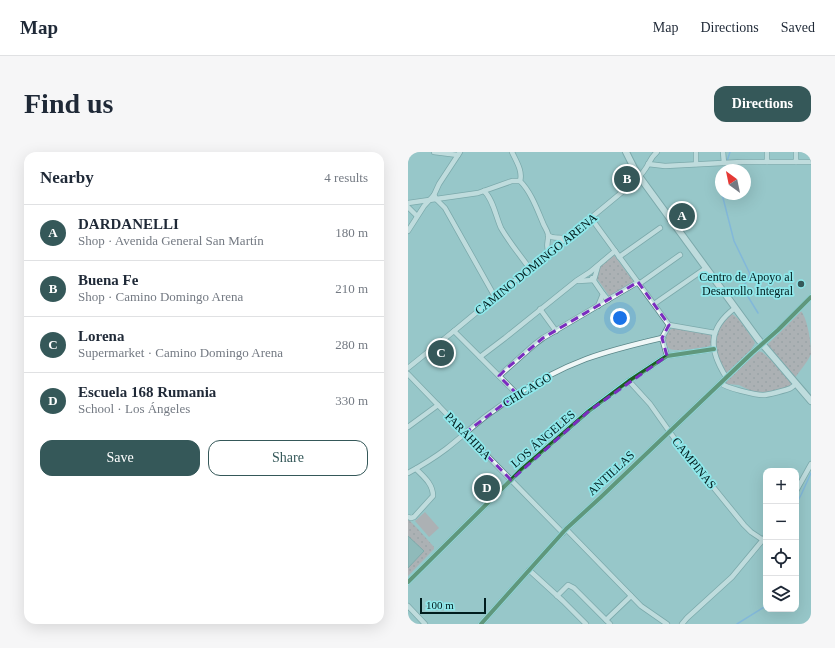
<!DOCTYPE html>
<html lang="en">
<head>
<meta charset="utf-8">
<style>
  :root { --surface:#fff; --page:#f6f6f7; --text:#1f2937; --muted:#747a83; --line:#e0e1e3; --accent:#355859 }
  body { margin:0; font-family:Georgia,serif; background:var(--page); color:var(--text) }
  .controls { position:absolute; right:12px; bottom:12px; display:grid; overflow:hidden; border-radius:8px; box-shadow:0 4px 16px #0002 }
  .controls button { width:36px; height:36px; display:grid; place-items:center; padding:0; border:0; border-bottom:1px solid var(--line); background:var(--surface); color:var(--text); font:20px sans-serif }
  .compass { position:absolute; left:307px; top:12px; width:36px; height:36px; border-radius:50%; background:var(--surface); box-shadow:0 4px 16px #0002; rotate:327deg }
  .scale { position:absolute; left:12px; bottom:10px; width:66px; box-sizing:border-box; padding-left:4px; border:2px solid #001c1d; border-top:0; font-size:11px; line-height:14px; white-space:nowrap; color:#001c1d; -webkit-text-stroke:3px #8fe8eb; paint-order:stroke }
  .you { position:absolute; left:212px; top:166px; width:14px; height:14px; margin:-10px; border:3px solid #fff; border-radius:50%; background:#1a73e8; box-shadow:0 0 0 6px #1a73e833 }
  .badge { display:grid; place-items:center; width:26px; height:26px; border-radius:50%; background:var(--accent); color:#fff; font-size:13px; font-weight:700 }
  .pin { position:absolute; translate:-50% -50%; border:2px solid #fff; box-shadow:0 1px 4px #0006 }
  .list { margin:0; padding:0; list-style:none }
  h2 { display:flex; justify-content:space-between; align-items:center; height:52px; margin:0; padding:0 16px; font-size:17px }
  h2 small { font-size:13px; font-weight:400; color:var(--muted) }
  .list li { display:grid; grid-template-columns:26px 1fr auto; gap:12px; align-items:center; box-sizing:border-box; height:56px; padding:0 16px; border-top:1px solid var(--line) }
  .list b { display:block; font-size:15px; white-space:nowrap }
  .list p { margin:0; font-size:13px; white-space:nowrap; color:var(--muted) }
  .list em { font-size:13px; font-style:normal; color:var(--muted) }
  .actions { display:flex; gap:8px; padding:12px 16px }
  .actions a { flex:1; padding:9px 0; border:1px solid var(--accent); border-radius:12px; text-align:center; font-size:14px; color:var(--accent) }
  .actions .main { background:var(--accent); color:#fff }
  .icon { flex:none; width:22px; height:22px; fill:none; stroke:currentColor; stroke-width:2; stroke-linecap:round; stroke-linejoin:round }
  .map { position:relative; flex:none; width:403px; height:472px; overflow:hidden; border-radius:12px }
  header { display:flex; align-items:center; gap:24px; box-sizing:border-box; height:56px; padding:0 20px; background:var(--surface); border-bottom:1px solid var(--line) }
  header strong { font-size:19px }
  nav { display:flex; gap:22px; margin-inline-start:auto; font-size:14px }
  .intro { display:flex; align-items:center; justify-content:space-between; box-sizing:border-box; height:96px; padding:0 24px }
  h1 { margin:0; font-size:28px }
  .button { padding:10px 18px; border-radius:12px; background:var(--accent); color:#fff; font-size:14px; font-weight:700 }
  main { display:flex; gap:24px; padding:0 24px }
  aside { flex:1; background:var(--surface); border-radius:12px; box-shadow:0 4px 16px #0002 }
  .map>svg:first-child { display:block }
  .green { fill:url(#green-dots) }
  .pitch { fill:#c5979c }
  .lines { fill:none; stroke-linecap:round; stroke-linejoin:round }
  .stream { stroke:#69a6ee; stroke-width:1.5 }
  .building { fill:#85aaa8; stroke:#608785 }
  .minor-casing { stroke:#5a8688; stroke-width:6 }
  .major-casing { stroke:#5a8688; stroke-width:8 }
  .minor { stroke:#eff7f7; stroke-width:4.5 }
  .major { stroke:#eff7f7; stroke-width:6 }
  .cycleway-casing { stroke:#8fe8eb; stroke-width:6 }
  .cycleway { stroke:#1b5e20; stroke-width:4 }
  .marked { fill:none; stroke:#7b2cbf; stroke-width:3; stroke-dasharray:8 5; stroke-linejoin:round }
  .poi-dot { fill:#355859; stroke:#8fe8eb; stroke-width:1.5 }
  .labels { text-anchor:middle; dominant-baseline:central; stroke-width:3.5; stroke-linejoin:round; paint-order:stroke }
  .street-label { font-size:12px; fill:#001c1d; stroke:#8fe8eb }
  .poi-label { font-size:12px; fill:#001c1d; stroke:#8fe8eb; text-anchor:end }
</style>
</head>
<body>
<header>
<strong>Map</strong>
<nav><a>Map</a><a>Directions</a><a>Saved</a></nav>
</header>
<div class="intro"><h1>Find us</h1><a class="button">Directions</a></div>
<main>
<aside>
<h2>Nearby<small>4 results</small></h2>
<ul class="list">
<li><span class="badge">A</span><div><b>DARDANELLI</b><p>Shop · Avenida General San Martín</p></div><em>180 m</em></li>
<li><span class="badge">B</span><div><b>Buena Fe</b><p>Shop · Camino Domingo Arena</p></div><em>210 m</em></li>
<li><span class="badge">C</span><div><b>Lorena</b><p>Supermarket · Camino Domingo Arena</p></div><em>280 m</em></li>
<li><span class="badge">D</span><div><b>Escuela 168 Rumania</b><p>School · Los Ángeles</p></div><em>330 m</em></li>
</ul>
<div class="actions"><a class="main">Save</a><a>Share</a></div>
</aside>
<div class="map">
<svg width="403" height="472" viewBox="0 0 403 472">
  <defs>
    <pattern id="green-dots" width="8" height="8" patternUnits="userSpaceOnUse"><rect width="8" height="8" fill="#c5979c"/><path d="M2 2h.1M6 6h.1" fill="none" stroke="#9e7a7f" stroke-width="1.8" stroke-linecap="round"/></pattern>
  </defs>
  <rect width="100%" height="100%" fill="#97c7c9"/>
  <g class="green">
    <polygon points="206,103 226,130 202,145 185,121"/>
    <path d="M393,159C400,168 403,191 403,202C399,211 392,218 387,226L360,195V192Z"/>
    <path d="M324,162C332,166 340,181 346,189L347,191L342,199L320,220H318C304,207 305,182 317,168C319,165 320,163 324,162Z"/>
    <path d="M265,176L302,182L304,188L303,193L299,195C292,196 267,200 262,197C259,195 258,192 258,189C257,183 260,179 265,176Z"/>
    <polygon points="349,199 354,200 363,208 384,232 382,235 353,242 343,239 331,233 319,232 316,231 316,229"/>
    <polygon points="0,367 9,376 26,395 26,397 0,424"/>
  </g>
  <polygon class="pitch" points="17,360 31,376 21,385 7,369"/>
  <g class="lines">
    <g class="stream">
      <polyline points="319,9 322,0"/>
      <polyline points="316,18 317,14"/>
      <polyline points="313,29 313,34"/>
      <polyline points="314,42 326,89 342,122 337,132 339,143 350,161"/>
      <polyline points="388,352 393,343 403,321"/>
      <polyline points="329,472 358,454"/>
    </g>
  </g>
  <polygon class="building" points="0,384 16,399 0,416"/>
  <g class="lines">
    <defs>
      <g id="minor">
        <polyline points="26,0 50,3"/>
        <path d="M104,0C108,9 115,19 112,29C123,40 129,57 135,71C136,74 139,78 140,82C141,89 137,94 141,101"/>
        <polyline points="288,0 288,12"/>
        <polyline points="315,0 316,11"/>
        <polyline points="359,0 359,10"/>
        <polyline points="388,0 388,10"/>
        <polyline points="240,12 257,14 334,10 403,10"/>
        <path d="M76,39C85,47 88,65 93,76C101,90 112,103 122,117"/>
        <polyline points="26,43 29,48 37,56 87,145"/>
        <polyline points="0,51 70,41 104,29 112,29"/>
        <polyline points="0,55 9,64"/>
        <polyline points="183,66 261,173 254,186 259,204"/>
        <polyline points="0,79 16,54 26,43 31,32 52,0"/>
        <path d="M140,83C146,88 152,84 159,87"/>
        <polyline points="211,105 252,76"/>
        <polyline points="184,126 195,142"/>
        <polyline points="170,129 186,128 190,114"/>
        <polyline points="231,132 272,103"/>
        <polyline points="246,152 298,116"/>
        <polyline points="190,154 195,142 200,148"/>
        <polyline points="132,157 148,179"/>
        <polyline points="261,173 307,181"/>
        <polyline points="46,179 109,242"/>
        <polyline points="72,205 97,186 168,129 182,120 207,99"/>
        <path d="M0,216L46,179L219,36C226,30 233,24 238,16C242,10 242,6 249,0"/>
        <polyline points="0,222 57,281 155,381"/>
        <polyline points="91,224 127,192 135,186 230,130"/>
        <path d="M318,225C301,198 299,177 327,156"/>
        <polyline points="221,229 242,252 271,293 336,373 343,380 355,388"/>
        <path d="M313,231C317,236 348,243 355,243C360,243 379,238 383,236C384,235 387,233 388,232"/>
        <polyline points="0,275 30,253"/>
        <path d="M0,321C13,314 26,306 38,297C55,284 70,269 88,257C115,237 146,219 178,207C203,198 228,192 254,186"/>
        <polyline points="388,339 403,312"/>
        <path d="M0,365L3,366L6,365L25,344C25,332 16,325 8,317"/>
        <polyline points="158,377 233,454 259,472"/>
        <polyline points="121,418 155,449 178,472"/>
        <polyline points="0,430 114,317 181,259 221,229 259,204 306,197"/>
        <polyline points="149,444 160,433 166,436 202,472"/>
        <polyline points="0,454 17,472"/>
        <polyline points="198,468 223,444"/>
        <polyline points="73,472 158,377 193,345 344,201 370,178 403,145"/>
        <polyline points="274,472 279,466 324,425 358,384"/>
      </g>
      <polyline id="major" points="218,0 226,16 231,24 350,187 403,249"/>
    </defs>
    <use href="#minor" class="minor-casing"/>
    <use href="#major" class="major-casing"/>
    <use href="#minor" class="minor"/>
    <use href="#major" class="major"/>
    <defs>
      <g id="cycleway">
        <polyline points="0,430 114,317 181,259 221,229 259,204 306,197"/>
        <polyline points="73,472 158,377 193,345 344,201 370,178 403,145"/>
      </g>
    </defs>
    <use href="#cycleway" class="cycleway-casing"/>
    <use href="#cycleway" class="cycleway"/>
  </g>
  <path d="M0 0H403V472H0ZM230,130L261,173L254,186L259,204L181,259L103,328L57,281L109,242L91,224L98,217L135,186Z" fill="#97c7c9" fill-opacity=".55" fill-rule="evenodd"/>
  <path class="marked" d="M230,130L261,173L254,186L259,204L181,259L103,328L57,281L109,242L91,224L98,217L135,186Z"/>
  <circle class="poi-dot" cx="393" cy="132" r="4"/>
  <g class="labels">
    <g class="street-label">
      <text transform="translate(128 112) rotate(-39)">CAMINO DOMINGO ARENA</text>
      <text transform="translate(119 238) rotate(-31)">CHICAGO</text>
      <text transform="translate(60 284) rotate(46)">PARAHIBA</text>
      <text transform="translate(135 287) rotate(-41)">LOS ÁNGELES</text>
      <text transform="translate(286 311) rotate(51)">CAMPINAS</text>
      <text transform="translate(203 321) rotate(-43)">ANTILLAS</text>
    </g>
    <g class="poi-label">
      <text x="385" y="125">Centro de Apoyo al<tspan x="385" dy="14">Desarrollo Integral</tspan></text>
    </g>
  </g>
</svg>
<div class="controls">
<button>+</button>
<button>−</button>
<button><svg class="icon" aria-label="locate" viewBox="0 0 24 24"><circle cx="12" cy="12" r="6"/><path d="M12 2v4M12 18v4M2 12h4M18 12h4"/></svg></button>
<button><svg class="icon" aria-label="layers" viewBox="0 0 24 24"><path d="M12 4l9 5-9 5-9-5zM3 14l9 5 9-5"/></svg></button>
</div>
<svg class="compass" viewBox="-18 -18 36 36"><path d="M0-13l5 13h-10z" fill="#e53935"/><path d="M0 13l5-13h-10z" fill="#747a83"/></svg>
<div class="scale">100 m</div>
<div class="you"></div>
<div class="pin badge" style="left:274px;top:64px">A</div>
<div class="pin badge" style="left:219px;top:27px">B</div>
<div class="pin badge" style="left:33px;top:201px">C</div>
<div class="pin badge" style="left:79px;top:336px">D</div>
</div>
</main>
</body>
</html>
